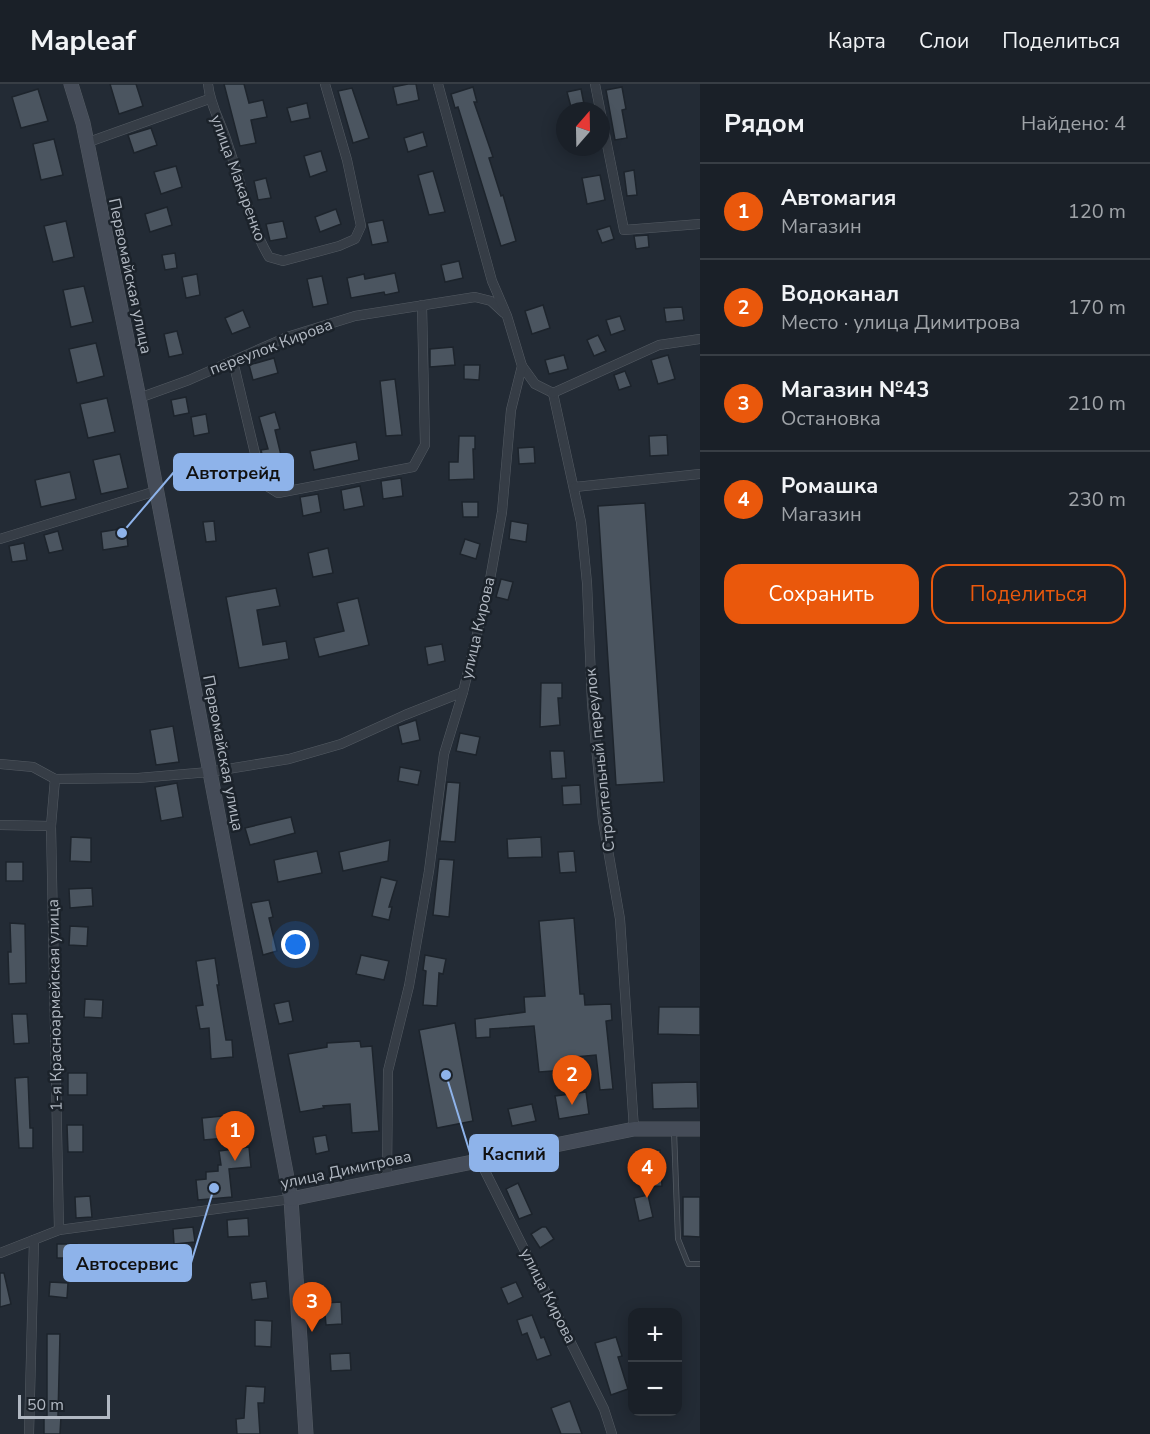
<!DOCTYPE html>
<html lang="ru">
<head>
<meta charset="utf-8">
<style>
  :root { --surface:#1a2028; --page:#232830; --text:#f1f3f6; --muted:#9fa3a8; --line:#383e45; --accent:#ea580c }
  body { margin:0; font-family:"Nunito Sans",sans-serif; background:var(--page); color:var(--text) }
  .controls { position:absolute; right:18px; bottom:18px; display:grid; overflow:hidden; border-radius:12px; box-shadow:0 3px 15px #0003 }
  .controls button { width:54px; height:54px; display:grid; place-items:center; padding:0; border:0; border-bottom:2px solid var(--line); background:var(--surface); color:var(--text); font:30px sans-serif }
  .compass { position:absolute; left:556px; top:18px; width:54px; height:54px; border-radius:50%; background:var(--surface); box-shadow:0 3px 15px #0003; rotate:20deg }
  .scale { position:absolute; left:18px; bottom:15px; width:92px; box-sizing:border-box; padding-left:6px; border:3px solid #b1b8c2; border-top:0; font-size:16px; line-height:21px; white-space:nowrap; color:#b1b8c2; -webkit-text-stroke:4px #1b222a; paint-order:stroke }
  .you { position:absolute; left:296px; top:861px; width:21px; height:21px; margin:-15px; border:4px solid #fff; border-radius:50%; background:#1a73e8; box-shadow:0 0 0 9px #1a73e833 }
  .badge { display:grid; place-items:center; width:39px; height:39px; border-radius:50%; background:var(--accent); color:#fff; font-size:20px; font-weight:700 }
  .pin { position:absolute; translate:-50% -50px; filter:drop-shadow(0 2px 3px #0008) }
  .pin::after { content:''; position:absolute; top:32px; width:21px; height:18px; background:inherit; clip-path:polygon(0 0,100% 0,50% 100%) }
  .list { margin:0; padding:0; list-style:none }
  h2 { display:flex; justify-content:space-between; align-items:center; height:78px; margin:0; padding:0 24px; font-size:26px }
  h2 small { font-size:20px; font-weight:400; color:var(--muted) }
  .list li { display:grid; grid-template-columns:39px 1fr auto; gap:18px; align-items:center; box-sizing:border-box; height:96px; padding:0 24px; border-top:2px solid var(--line) }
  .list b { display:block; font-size:22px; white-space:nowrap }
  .list p { margin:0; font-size:20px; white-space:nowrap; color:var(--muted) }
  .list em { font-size:20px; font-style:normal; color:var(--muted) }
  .actions { display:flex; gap:12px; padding:18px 24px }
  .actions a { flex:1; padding:14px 0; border:2px solid var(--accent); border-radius:18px; text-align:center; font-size:21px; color:var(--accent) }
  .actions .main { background:var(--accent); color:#fff }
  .map { position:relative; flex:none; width:700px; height:1350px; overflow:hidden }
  header { display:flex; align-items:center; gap:36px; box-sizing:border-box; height:84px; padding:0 30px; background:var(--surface); border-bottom:2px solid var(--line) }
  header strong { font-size:28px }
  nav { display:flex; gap:33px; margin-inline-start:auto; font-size:21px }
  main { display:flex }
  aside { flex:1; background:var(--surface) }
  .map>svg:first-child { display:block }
  .building { fill:#4b5560; stroke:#1d242c; stroke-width:1.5 }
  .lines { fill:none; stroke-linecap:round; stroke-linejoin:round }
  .lane-casing { stroke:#545b63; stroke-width:6 }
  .street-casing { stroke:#545b63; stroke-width:10 }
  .secondary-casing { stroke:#545b63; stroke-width:15 }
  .lane { stroke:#363d46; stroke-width:4.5 }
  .street { stroke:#363d46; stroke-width:9 }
  .secondary { stroke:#454c58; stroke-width:14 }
  .labels { text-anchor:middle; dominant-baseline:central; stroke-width:5; stroke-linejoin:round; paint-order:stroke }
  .street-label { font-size:16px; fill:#b1b8c2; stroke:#1b222a }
  .leader { fill:none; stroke:#8eb3ea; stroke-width:2 }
  .callout-dot { fill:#8eb3ea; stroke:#1b222a; stroke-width:2 }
  .callout { fill:#8eb3ea; stroke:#8eb3ea; stroke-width:2 }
  .callout-label { font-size:18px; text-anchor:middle; font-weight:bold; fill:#111 }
</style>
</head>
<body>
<header>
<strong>Mapleaf</strong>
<nav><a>Карта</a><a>Слои</a><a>Поделиться</a></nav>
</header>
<main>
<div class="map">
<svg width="700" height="1350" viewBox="0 0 700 1350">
  <rect width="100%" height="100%" fill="#232b35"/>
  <g class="building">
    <polygon points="110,0 136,0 143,22 119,30"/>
    <polygon points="224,0 244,0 249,19 263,16 267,33 251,36 256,59 240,62"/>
    <polygon points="408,0 416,0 419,16 397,21 393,3"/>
    <polygon points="473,3 477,18 474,18 493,73 489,74 501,112 503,111 516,157 501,162 458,23 455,24 451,10"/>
    <polygon points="622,3 626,25 622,26 627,54 615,56 606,6"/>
    <polygon points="352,4 369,54 353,59 338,7"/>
    <polygon points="38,5 48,37 21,44 12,13"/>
    <polygon points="581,5 584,20 571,23 567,8"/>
    <polygon points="307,19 310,34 291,38 287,24"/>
    <polygon points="151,44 157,61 134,69 128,51"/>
    <polygon points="423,48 427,62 408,68 404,54"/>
    <polygon points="54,55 63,91 41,96 33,60"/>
    <polygon points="321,67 327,87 310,93 304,72"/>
    <polygon points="176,82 182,103 161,110 154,88"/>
    <polygon points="634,86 637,111 627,112 624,88"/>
    <polygon points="433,87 445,128 429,131 418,91"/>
    <polygon points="600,91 605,116 587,120 582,94"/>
    <polygon points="266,94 271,114 258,116 254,97"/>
    <polygon points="167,123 172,141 150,148 145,130"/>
    <polygon points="336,125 341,140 320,148 315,133"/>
    <polygon points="383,136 388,158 372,161 367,139"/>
    <polygon points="66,137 74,173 53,178 44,142"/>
    <polygon points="283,137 287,154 270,157 266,140"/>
    <polygon points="610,142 614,155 602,159 597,146"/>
    <polygon points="648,151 649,163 636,165 634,152"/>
    <polygon points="175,169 177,184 165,186 162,171"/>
    <polygon points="459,177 463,194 445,198 441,181"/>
    <polygon points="395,189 399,208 385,211 384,208 351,214 347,194 364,190 365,195"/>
    <polygon points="197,190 200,211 186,214 182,193"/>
    <polygon points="322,192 328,220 313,223 307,195"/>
    <polygon points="84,202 93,238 71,243 63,206"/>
    <polygon points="543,221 550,244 532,250 525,227"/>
    <polygon points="682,223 684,236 666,238 664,224"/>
    <polygon points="243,226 250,243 232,250 225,234"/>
    <polygon points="620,232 625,246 611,251 606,236"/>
    <polygon points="177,247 183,270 169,273 164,250"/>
    <polygon points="598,251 606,267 594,272 587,256"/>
    <polygon points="96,259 104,292 77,299 69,265"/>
    <polygon points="453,263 455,281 430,283 430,265"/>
    <polygon points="564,271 568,285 549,290 545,276"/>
    <polygon points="668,271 675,295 658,300 651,276"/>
    <polygon points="274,274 278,289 253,296 249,281"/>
    <polygon points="464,281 480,281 479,296 464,295"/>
    <polygon points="625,287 631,302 619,306 614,291"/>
    <polygon points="395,295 402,351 386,352 380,297"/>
    <polygon points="186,313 189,329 174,332 171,316"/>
    <polygon points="107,314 115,348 88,354 80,320"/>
    <polygon points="275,328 280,345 275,346 285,388 267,392 261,366 268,365 259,333"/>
    <polygon points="206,330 209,349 194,352 191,333"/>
    <polygon points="667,351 668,371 650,372 649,352"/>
    <polygon points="459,352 475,352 475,365 473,365 474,395 449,396 449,378 458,378"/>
    <polygon points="356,358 359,376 314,386 310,367"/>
    <polygon points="534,363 535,379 519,380 518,364"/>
    <polygon points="120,370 128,404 101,410 93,376"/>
    <polygon points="70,388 76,415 41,423 35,396"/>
    <polygon points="401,394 403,412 383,415 381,397"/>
    <polygon points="360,402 364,422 344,426 341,406"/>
    <polygon points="318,410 321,428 303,432 300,413"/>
    <polygon points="462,418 478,418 478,433 463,433"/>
    <polygon points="645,419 664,698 616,701 598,422"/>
    <polygon points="214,437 216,457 206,458 203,438"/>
    <polygon points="511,437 528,440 526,458 509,455"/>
    <polygon points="126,444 128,462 103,466 101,448"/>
    <polygon points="58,447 63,466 49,469 44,451"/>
    <polygon points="465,455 480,460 476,475 460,470"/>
    <polygon points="24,459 27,476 12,478 9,462"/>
    <polygon points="328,464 333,489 313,493 308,469"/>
    <polygon points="501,495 513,498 508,516 496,513"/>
    <polygon points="276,504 280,522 257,526 263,561 286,557 289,575 239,584 226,513"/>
    <polygon points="358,514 369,561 319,573 314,554 344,547 337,519"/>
    <polygon points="442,560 445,577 428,581 425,563"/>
    <polygon points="541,599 562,599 562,614 558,614 560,641 540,643"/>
    <polygon points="416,636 420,656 402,660 398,642"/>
    <polygon points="173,642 179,678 156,681 150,646"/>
    <polygon points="460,649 480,653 476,671 456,667"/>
    <polygon points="550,667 564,667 566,694 552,695"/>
    <polygon points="400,683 421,687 418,701 398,697"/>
    <polygon points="447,698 460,699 455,758 440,757"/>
    <polygon points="177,699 183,733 161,737 155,703"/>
    <polygon points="580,701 581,720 563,721 562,702"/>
    <polygon points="291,733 295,749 250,761 245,744"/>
    <polygon points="71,753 91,754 91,778 70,777"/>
    <polygon points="541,753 542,773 508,774 507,755"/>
    <polygon points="390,756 388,777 343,787 339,768"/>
    <polygon points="317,767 322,789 278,798 274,776"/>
    <polygon points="574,767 576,788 560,789 558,768"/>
    <polygon points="439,775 454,776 449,833 433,831"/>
    <rect x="6" y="778" width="17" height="19"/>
    <polygon points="381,793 397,797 389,823 392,823 389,836 372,832"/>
    <polygon points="92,804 93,822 70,824 69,805"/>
    <polygon points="269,816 273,833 269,834 277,867 263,871 251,819"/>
    <polygon points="574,834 580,910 584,910 585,921 611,920 612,936 606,937 613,1005 600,1006 596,971 564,974 566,986 539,988 534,942 490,945 490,953 476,954 475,935 525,928 524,913 545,912 539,837"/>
    <polygon points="10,839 25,840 26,899 9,900 8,868 11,868"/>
    <polygon points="70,842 88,843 87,862 69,861"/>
    <polygon points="361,871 389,877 384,896 356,890"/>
    <polygon points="425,871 446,875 443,890 439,889 437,922 423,921 426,887 423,886"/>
    <polygon points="215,874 219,901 217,901 226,956 232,956 233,973 211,975 209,944 200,945 196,922 203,921 196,877"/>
    <polygon points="85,915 103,916 102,934 84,933"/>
    <polygon points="289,917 293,937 279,940 274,920"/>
    <polygon points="659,923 700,923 700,951 658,950"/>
    <polygon points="12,930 27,930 29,959 14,960"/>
    <polygon points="455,939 473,1037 437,1044 419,946"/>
    <polygon points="360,957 361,963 372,962 379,1047 352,1049 350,1020 323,1022 324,1024 300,1028 288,970 327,963 327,959"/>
    <rect x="68" y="989" width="19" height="22"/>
    <polygon points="28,993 30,1044 33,1044 33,1064 19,1064 15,994"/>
    <polygon points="697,998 698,1024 653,1025 652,999"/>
    <polygon points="586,1008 589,1030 559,1035 555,1012"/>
    <polygon points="532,1020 536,1037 512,1042 508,1025"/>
    <polygon points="223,1032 226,1054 204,1056 202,1034"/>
    <polygon points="67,1041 83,1041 83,1068 68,1068"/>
    <polygon points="326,1051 329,1067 316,1070 313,1053"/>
    <polygon points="249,1063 251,1083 229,1085 232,1113 198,1116 196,1096 206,1095 206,1088 218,1087 218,1081 221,1081 219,1067"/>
    <polygon points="660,1066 662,1102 643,1103 642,1067"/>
    <polygon points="518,1099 532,1130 519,1135 506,1105"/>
    <polygon points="648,1111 653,1133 639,1137 634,1114"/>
    <polygon points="90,1112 92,1133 76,1134 75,1113"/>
    <polygon points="683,1113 700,1113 700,1153 683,1152"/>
    <polygon points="248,1134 249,1152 228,1153 227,1136"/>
    <polygon points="193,1143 195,1158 174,1160 173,1145"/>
    <polygon points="542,1143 546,1143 554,1155 540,1164 531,1150"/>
    <rect x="57" y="1160" width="20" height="14"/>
    <polygon points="0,1189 4,1189 11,1220 0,1223"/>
    <polygon points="266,1197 268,1214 252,1216 250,1199"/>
    <polygon points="50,1198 68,1199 67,1214 49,1212"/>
    <polygon points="516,1198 523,1213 508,1220 501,1204"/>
    <polygon points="341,1218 342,1240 326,1241 324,1219"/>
    <polygon points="532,1231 541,1254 544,1253 551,1271 537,1276 527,1249 522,1251 517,1236"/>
    <polygon points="255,1236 272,1237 271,1263 255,1262"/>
    <polygon points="47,1250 60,1250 58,1332 61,1332 60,1350 44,1350 44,1332 47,1332"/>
    <polygon points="616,1253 622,1272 618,1273 628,1305 611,1311 595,1259"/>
    <polygon points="350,1269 351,1286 331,1287 330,1270"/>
    <polygon points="246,1302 265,1303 264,1319 258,1319 260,1350 237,1350 236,1335 244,1334"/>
    <polygon points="570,1317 582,1350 561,1350 551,1324"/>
  </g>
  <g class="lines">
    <defs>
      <polyline id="lane" points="674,1047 678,1155 688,1180 700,1180"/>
      <g id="street">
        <path d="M208,0C210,22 222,40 228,61C241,98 249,139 269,173L283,177L339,162L355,155L361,142L347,76L325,0"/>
        <polyline points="595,0 624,146 700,140"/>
        <polyline points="86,59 209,15"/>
        <polyline points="233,277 262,399 278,409 413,383 425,361 422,221"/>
        <polyline points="522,282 535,300 553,309"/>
        <polyline points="553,309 581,438 587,499 592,619 603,737 620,835 634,1045"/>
        <polyline points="553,309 659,261 700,255"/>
        <polyline points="139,314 189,296 287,253 355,232 475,213 491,217 504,229"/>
        <polyline points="575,403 700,390"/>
        <polyline points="0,455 156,407"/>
        <polyline points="0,680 33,683 55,695 138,694 209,688 289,675 341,660 405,631 463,608"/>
        <polyline points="55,695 51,742 59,1146"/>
        <polyline points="0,741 51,742"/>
        <polyline points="479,1075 604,1325 612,1350"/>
        <polyline points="387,1094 388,987 409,902 429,787 444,670 463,608 489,501 502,428 511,326 522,282 507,232 492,197 438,0"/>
        <polyline points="0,1169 59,1146 291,1115"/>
        <polyline points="29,1350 34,1156"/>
      </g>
      <g id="secondary">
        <polyline points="71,0 83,39 139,314 291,1115 306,1350"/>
        <polyline points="291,1115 634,1045 700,1045"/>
      </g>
    </defs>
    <use href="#lane" class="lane-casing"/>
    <use href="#street" class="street-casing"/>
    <use href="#secondary" class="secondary-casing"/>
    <use href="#lane" class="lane"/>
    <use href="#street" class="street"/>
    <use href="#secondary" class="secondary"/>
  </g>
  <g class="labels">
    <g class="street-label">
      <text transform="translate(238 94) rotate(70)">улица Макаренко</text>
      <text transform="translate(130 192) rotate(78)">Первомайская улица</text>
      <text transform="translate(271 263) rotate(-21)">переулок Кирова</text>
      <text transform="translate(478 544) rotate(-77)">улица Кирова</text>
      <text transform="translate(223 669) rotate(79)">Первомайская улица</text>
      <text transform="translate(600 676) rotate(-96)">Строительный переулок</text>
      <text transform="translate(55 921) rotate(-91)">1-я Красноармейская улица</text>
      <text transform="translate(346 1086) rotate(-12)">улица Димитрова</text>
      <text transform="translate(548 1212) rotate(63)">улица Кирова</text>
    </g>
  </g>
  <path class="leader" d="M122 449L174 388M446 991L470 1069M214 1104L191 1179"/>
  <g class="callout-dot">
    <circle cx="122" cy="449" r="6"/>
    <circle cx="446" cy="991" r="6"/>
    <circle cx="214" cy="1104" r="6"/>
  </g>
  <g class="callout">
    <rect x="174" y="370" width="119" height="36" rx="6"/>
    <rect x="470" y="1051" width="88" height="36" rx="6"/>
    <rect x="64" y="1161" width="127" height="36" rx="6"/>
  </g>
  <g class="callout-label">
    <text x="233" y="395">Автотрейд</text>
    <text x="514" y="1076">Каспий</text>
    <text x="127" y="1186">Автосервис</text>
  </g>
</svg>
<div class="controls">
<button>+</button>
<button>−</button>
</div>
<svg class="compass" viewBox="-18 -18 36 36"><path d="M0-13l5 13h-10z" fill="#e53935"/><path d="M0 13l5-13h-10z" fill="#9fa3a8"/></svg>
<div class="scale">50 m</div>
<div class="you"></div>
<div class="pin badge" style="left:235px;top:1077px">1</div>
<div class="pin badge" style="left:572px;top:1021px">2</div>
<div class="pin badge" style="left:312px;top:1248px">3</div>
<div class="pin badge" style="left:647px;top:1114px">4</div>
</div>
<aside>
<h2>Рядом<small>Найдено: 4</small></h2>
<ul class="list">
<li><span class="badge">1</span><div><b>Автомагия</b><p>Магазин</p></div><em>120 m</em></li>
<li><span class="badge">2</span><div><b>Водоканал</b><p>Место · улица Димитрова</p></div><em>170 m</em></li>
<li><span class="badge">3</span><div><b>Магазин №43</b><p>Остановка</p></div><em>210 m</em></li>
<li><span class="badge">4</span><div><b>Ромашка</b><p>Магазин</p></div><em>230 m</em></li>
</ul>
<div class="actions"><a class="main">Сохранить</a><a>Поделиться</a></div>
</aside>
</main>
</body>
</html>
